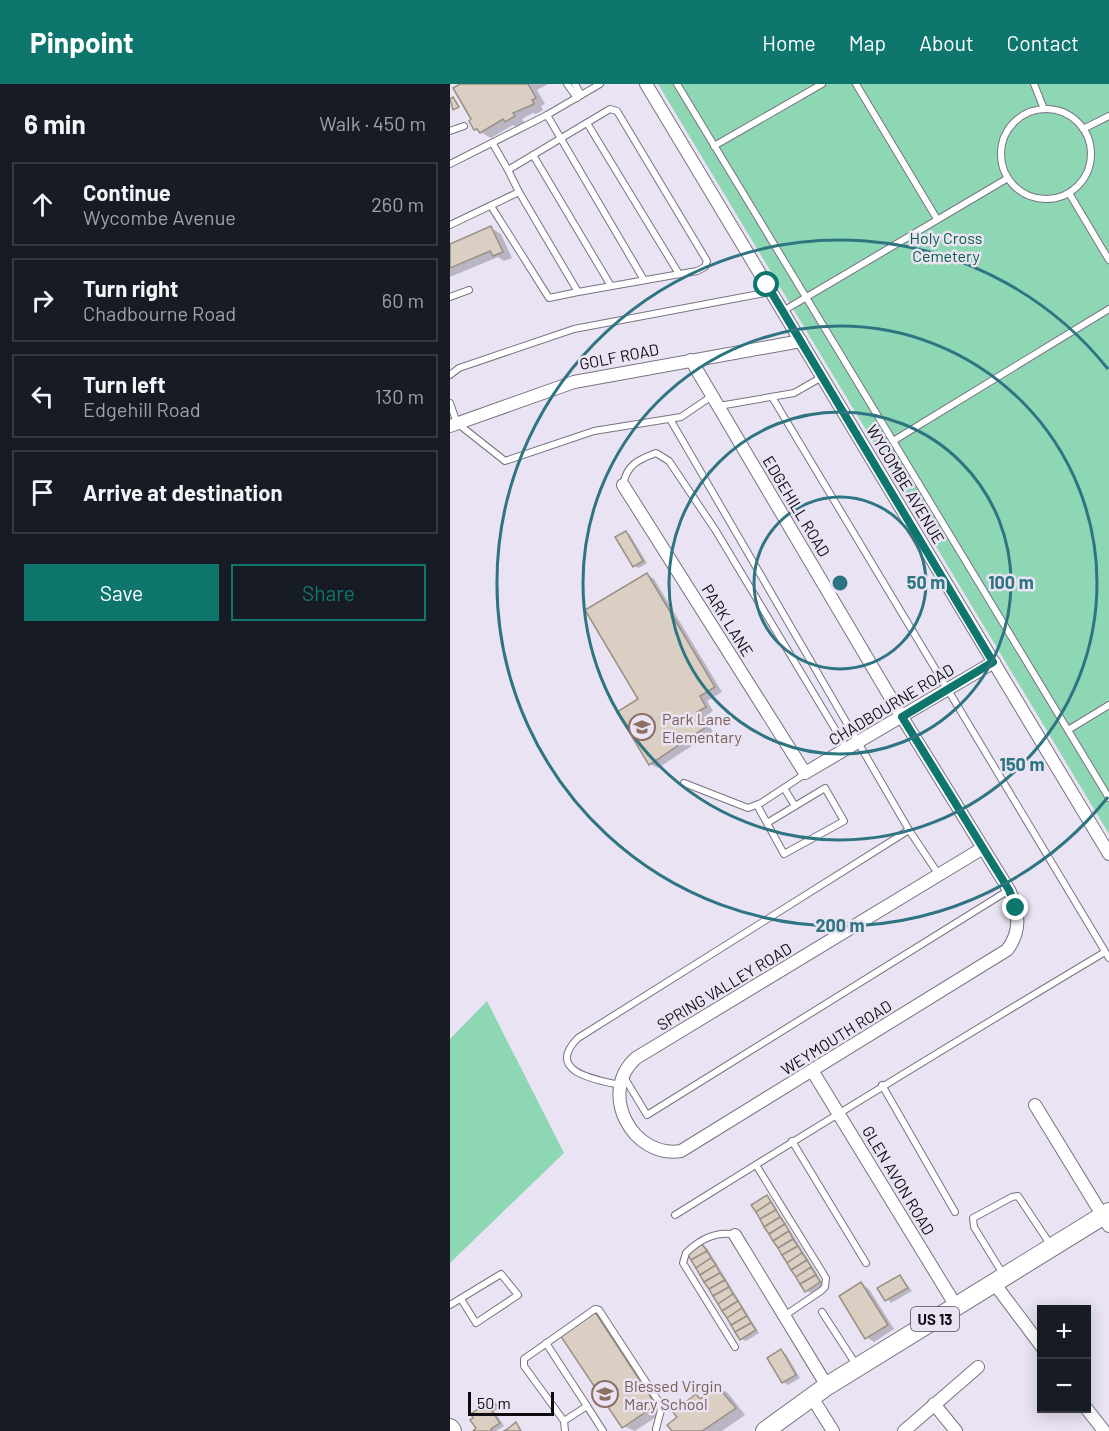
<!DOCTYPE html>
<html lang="en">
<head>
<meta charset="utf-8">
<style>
  :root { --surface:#171b24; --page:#242831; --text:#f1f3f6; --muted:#9ea1a6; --line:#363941; --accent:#0f766e }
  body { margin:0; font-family:Barlow,sans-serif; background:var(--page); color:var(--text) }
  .controls { position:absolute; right:18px; bottom:18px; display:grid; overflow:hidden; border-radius:0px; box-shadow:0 3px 15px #0003 }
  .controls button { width:54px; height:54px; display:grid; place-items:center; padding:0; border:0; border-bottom:2px solid var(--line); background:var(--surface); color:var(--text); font:30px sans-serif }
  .scale { position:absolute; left:18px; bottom:15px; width:86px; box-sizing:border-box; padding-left:6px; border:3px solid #0e0c11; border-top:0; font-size:16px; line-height:21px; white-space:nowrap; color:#0e0c11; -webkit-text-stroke:4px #e9e3f3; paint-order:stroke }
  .stop { position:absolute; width:18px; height:18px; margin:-14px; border:4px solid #0f766e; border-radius:50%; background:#fff }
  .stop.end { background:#0f766e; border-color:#fff; box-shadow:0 2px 6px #0008 }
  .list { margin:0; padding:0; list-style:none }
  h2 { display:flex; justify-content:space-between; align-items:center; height:78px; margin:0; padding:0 24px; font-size:26px }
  h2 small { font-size:20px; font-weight:400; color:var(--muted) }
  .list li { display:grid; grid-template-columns:39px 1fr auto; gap:18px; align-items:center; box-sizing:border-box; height:84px; margin:0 12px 12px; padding:0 12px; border:2px solid var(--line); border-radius:0px }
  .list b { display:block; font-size:22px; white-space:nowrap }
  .list p { margin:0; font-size:20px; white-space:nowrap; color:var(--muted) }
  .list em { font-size:20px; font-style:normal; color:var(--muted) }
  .actions { display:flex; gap:12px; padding:18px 24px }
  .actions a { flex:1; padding:14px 0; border:2px solid var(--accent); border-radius:0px; text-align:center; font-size:21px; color:var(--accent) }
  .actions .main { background:var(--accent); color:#fff }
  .icon { flex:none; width:33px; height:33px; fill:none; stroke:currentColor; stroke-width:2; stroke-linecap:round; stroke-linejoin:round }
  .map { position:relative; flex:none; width:659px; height:1347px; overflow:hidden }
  header { display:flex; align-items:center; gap:36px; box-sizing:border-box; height:84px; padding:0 30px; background:var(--accent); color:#fff }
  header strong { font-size:28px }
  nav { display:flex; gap:33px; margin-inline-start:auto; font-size:21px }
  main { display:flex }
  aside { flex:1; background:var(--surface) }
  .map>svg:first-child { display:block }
  .green { fill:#8ed7b5 }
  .shadow { fill:#0003 }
  .building { fill:#dacfc2; stroke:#9a9083; stroke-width:1.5 }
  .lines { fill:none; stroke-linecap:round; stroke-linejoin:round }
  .lane-casing { stroke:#797381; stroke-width:8 }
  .street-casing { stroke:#797381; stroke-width:14 }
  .primary-casing { stroke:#797381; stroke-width:20 }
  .lane { stroke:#fff; stroke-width:6 }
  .street { stroke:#fff; stroke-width:12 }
  .primary { stroke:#fff; stroke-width:18 }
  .route { stroke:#0f766e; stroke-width:8 }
  .ring { fill:none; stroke:#2e7481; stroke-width:3 }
  .labels { text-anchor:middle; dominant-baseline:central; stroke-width:5; stroke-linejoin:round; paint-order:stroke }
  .shield { fill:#e9e3f3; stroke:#504c55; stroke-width:1.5 }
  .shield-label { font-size:15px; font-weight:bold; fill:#0e0c11 }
  .park-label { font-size:16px; fill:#046042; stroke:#e9e3f3 }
  .street-label { font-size:16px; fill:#0e0c11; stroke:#e9e3f3 }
  .education-label { font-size:16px; fill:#785e54; stroke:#e9e3f3; text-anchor:start }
  .centre { fill:#2e7481; stroke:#e9e3f3; stroke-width:3 }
  .ring-label { font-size:18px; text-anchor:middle; font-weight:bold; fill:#2e7481; stroke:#e9e3f3; stroke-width:5; stroke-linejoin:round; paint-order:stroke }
</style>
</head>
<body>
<header>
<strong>Pinpoint</strong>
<nav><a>Home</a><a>Map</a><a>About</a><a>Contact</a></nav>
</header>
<main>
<aside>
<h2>6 min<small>Walk · 450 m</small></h2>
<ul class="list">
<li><svg class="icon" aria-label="ahead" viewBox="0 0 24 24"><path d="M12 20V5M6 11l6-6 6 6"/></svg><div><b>Continue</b><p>Wycombe Avenue</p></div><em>260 m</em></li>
<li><svg class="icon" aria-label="right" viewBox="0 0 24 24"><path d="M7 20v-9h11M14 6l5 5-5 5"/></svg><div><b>Turn right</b><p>Chadbourne Road</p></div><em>60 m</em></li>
<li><svg class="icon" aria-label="left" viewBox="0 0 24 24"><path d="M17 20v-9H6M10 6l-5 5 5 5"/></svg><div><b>Turn left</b><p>Edgehill Road</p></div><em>130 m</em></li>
<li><svg class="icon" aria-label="arrive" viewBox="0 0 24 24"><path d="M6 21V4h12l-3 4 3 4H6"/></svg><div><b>Arrive at destination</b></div></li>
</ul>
<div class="actions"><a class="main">Save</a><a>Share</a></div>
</aside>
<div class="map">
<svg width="659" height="1347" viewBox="0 0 659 1347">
  <rect width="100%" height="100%" fill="#e9e3f3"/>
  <g class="green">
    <polygon points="208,0 659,0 659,750"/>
    <polygon points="37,917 114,1069 0,1179 0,955"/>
  </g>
  <g class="shadow">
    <polygon points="12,0 98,0 87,6 95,20 91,22 93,26 86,30 83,29 72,35 74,38 66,43 63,41 41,54 25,45"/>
    <polygon points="41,144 51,150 62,174 54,177 48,173 0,193 0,160"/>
    <polygon points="176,448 180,451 197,479 189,484 184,482"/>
    <polygon points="197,491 204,495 272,608 257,617 263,627 254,633 263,648 208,684 200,680"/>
    <polygon points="317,1113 321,1116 374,1201 361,1209 356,1206"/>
    <polygon points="252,1161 257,1164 309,1249 296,1257 291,1255"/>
    <polygon points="450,1192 462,1207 441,1219 429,1205"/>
    <polygon points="411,1200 419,1205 444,1245 424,1258 416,1253"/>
    <polygon points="145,1230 155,1236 215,1327 185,1347 173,1342"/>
    <polygon points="331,1267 336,1270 350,1294 338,1301 333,1298"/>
    <polygon points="267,1303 278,1309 295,1331 272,1347 224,1347 230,1333 246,1312 252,1316"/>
    <polygon points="42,1317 50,1324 44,1327 54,1342 46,1347 27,1347 22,1336"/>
  </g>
  <g class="building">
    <polygon points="10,0 78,0 86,14 82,16 84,20 63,29 65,32 55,38 53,35 30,49 27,45 24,46 19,37 21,35 3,4"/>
    <polygon points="3,13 9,23 3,26 0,15"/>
    <polygon points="41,142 53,168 43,172 40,167 0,184 0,160"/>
    <polygon points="176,447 193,477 183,483 165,453"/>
    <polygon points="197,489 265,603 250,612 256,623 247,628 256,643 199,681 167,628 188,615 135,526"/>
    <polygon points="317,1111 321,1118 306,1128 301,1121"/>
    <polygon points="321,1118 326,1126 310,1135 306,1128"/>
    <polygon points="326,1126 330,1133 314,1143 310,1135"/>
    <polygon points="330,1133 335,1140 319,1150 314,1143"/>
    <polygon points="335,1140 339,1147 323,1157 319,1150"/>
    <polygon points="339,1147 343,1155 328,1164 323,1157"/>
    <polygon points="343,1155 348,1162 332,1171 328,1164"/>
    <polygon points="252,1160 257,1167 241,1176 237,1169"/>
    <polygon points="348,1162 352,1169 337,1179 332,1171"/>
    <polygon points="257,1167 261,1174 246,1184 241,1176"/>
    <polygon points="352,1169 357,1176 341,1186 337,1179"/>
    <polygon points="261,1174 266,1181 250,1191 246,1184"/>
    <polygon points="357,1176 361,1183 346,1193 341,1186"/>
    <polygon points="266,1181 270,1189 254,1198 250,1191"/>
    <polygon points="361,1183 366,1191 350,1200 346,1193"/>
    <polygon points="270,1189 275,1196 259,1205 254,1198"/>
    <polygon points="366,1191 370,1198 355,1208 350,1200"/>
    <polygon points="450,1191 458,1204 435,1217 427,1204"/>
    <polygon points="275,1196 279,1203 263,1212 259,1205"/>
    <polygon points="411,1198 438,1241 415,1255 389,1212"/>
    <polygon points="279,1203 283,1210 268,1220 263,1212"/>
    <polygon points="283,1210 288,1217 272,1227 268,1220"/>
    <polygon points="288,1217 292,1224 277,1234 272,1227"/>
    <polygon points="292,1224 297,1232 281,1241 277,1234"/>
    <polygon points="145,1228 206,1321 172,1344 110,1251"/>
    <polygon points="297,1232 301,1239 285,1248 281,1241"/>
    <polygon points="301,1239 306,1246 290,1256 285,1248"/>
    <polygon points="331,1265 346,1291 332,1299 317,1274"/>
    <polygon points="267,1302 286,1324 252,1347 222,1347 217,1341 227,1333 223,1328 246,1310 250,1315"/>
    <polygon points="42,1315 46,1321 40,1324 50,1339 41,1345 42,1347 23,1347 26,1344 20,1336 23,1334 21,1330"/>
    <polygon points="66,1338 71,1347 54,1347 60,1343"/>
  </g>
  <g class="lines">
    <defs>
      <g id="lane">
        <polyline points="117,0 127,14"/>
        <polyline points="125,0 131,11"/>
        <polyline points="227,0 659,714"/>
        <polyline points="406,0 487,135"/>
        <polyline points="584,0 594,25"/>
        <circle cx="596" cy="70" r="45"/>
        <polyline points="97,31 194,196"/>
        <polyline points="137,39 229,190"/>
        <polyline points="633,45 659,32"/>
        <polyline points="0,47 14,42"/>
        <polyline points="264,62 372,0"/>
        <polyline points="83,71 161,202"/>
        <polyline points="0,80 97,31 150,0"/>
        <polyline points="58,86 69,108"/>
        <polyline points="619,109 659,176"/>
        <polyline points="41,122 99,214 128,208"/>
        <polyline points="0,141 69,108 128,208 247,187 255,183 257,177 167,27 160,25 58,86 43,60"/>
        <polyline points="0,213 19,206"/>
        <polyline points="333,227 558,94"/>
        <polyline points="0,291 9,284 124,245 320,208"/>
        <polyline points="322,313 659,874"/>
        <polyline points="0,319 7,339 55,377 144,347 231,333 262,312"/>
        <polyline points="269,322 344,309 372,293"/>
        <polyline points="220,335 459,746 489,791"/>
        <polyline points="443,357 659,225"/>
        <path d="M173,401C177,380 188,376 206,369L219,377L266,447L397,665"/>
        <polyline points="618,646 659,621"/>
        <polyline points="234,699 298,724 311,719 355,690"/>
        <polyline points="334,704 345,722"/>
        <polyline points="307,721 334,770 394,737 375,704 317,739"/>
        <polyline points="174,993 197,1031 559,806"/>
        <path d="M170,1001C147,996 94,988 128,954L459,746"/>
        <polyline points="432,1001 505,1128"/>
        <polyline points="342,1057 416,1179"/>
        <polyline points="306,1081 376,1194 375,1203 371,1207 334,1232"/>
        <path d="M225,1131C368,1042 511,954 655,868"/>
        <polyline points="553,1190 524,1143 523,1134 562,1113 568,1112 600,1160"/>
        <polyline points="0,1221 51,1190 68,1211 26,1239 11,1215"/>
        <polyline points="372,1228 407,1282"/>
        <polyline points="96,1259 137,1322"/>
        <path d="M285,1263L233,1179L236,1169C249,1156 267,1146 285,1151"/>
        <polyline points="114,1337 74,1282 74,1275 145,1225 149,1226 209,1318 211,1326 206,1345"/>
        <polyline points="115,1347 114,1337 137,1322 153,1347"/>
      </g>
      <g id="street">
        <polyline points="196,0 659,770"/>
        <path d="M241,276L452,633L559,806C569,826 572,847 557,866L231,1067C183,1075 147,1009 186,974L533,764"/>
        <polyline points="0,342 124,298 351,257"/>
        <polyline points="173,401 355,689 544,578"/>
        <polyline points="363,988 506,1222"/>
        <polyline points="585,1021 659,1142"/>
        <polyline points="285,1151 377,1302"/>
        <polyline points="544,1199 592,1263"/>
        <polyline points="361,1312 383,1347"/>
        <polyline points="484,1320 506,1347"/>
        <polyline points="636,1324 654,1347"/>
        <polyline points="454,1347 528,1283"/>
      </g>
      <g id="primary">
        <polyline points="0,1344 2,1347"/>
        <polyline points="315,1347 377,1302 659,1128"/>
      </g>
    </defs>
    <use href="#lane" class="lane-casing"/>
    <use href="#street" class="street-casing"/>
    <use href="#primary" class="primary-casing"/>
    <use href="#lane" class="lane"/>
    <use href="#street" class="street"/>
    <use href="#primary" class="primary"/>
  </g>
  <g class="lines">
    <polyline class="route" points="317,201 543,578 452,633 559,806 566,824"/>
  </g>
  <g class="ring">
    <circle cx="390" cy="499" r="86"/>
    <circle cx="390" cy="499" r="171"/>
    <circle cx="390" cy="499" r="257"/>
    <path d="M658 713A343 343 0 1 1 658 285"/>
  </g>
  <defs>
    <symbol id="school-ring" viewBox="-11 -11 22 22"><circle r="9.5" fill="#e9e3f3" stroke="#8d6e63" stroke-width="1.5"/><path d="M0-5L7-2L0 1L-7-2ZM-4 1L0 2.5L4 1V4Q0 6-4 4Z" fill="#8d6e63"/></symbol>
  </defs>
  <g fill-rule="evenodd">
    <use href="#school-ring" x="177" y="628" width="30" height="30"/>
    <use href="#school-ring" x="140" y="1295" width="30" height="30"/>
  </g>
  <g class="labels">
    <rect class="shield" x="461" y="1223" width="48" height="24" rx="4.5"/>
    <g class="shield-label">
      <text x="485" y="1235">US 13</text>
    </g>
    <g class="park-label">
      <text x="496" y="153">Holy Cross<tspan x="496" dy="18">Cemetery</tspan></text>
    </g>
    <g class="street-label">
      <text transform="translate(169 272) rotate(-11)">GOLF ROAD</text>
      <text transform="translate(456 400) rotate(59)">WYCOMBE AVENUE</text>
      <text transform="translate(347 422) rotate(59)">EDGEHILL ROAD</text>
      <text transform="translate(278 536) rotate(58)">PARK LANE</text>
      <text transform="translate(441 620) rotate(-31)">CHADBOURNE ROAD</text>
      <text transform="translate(274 902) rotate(-31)">SPRING VALLEY ROAD</text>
      <text transform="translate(386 953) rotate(-32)">WEYMOUTH ROAD</text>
      <text transform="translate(449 1096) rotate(59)">GLEN AVON ROAD</text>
    </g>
    <g class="education-label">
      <text x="212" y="634">Park Lane<tspan x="212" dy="18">Elementary</tspan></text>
      <text x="174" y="1301">Blessed Virgin<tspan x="174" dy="18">Mary School</tspan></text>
    </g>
  </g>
  <circle cx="390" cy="499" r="9" class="centre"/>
  <g class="ring-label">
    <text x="476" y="505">50 m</text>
    <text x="561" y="505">100 m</text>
    <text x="572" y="687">150 m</text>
    <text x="390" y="848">200 m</text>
  </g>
</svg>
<div class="controls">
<button>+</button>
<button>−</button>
</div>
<div class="scale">50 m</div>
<div class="stop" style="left:317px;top:201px"></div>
<div class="stop end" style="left:566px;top:824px"></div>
</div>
</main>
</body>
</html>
